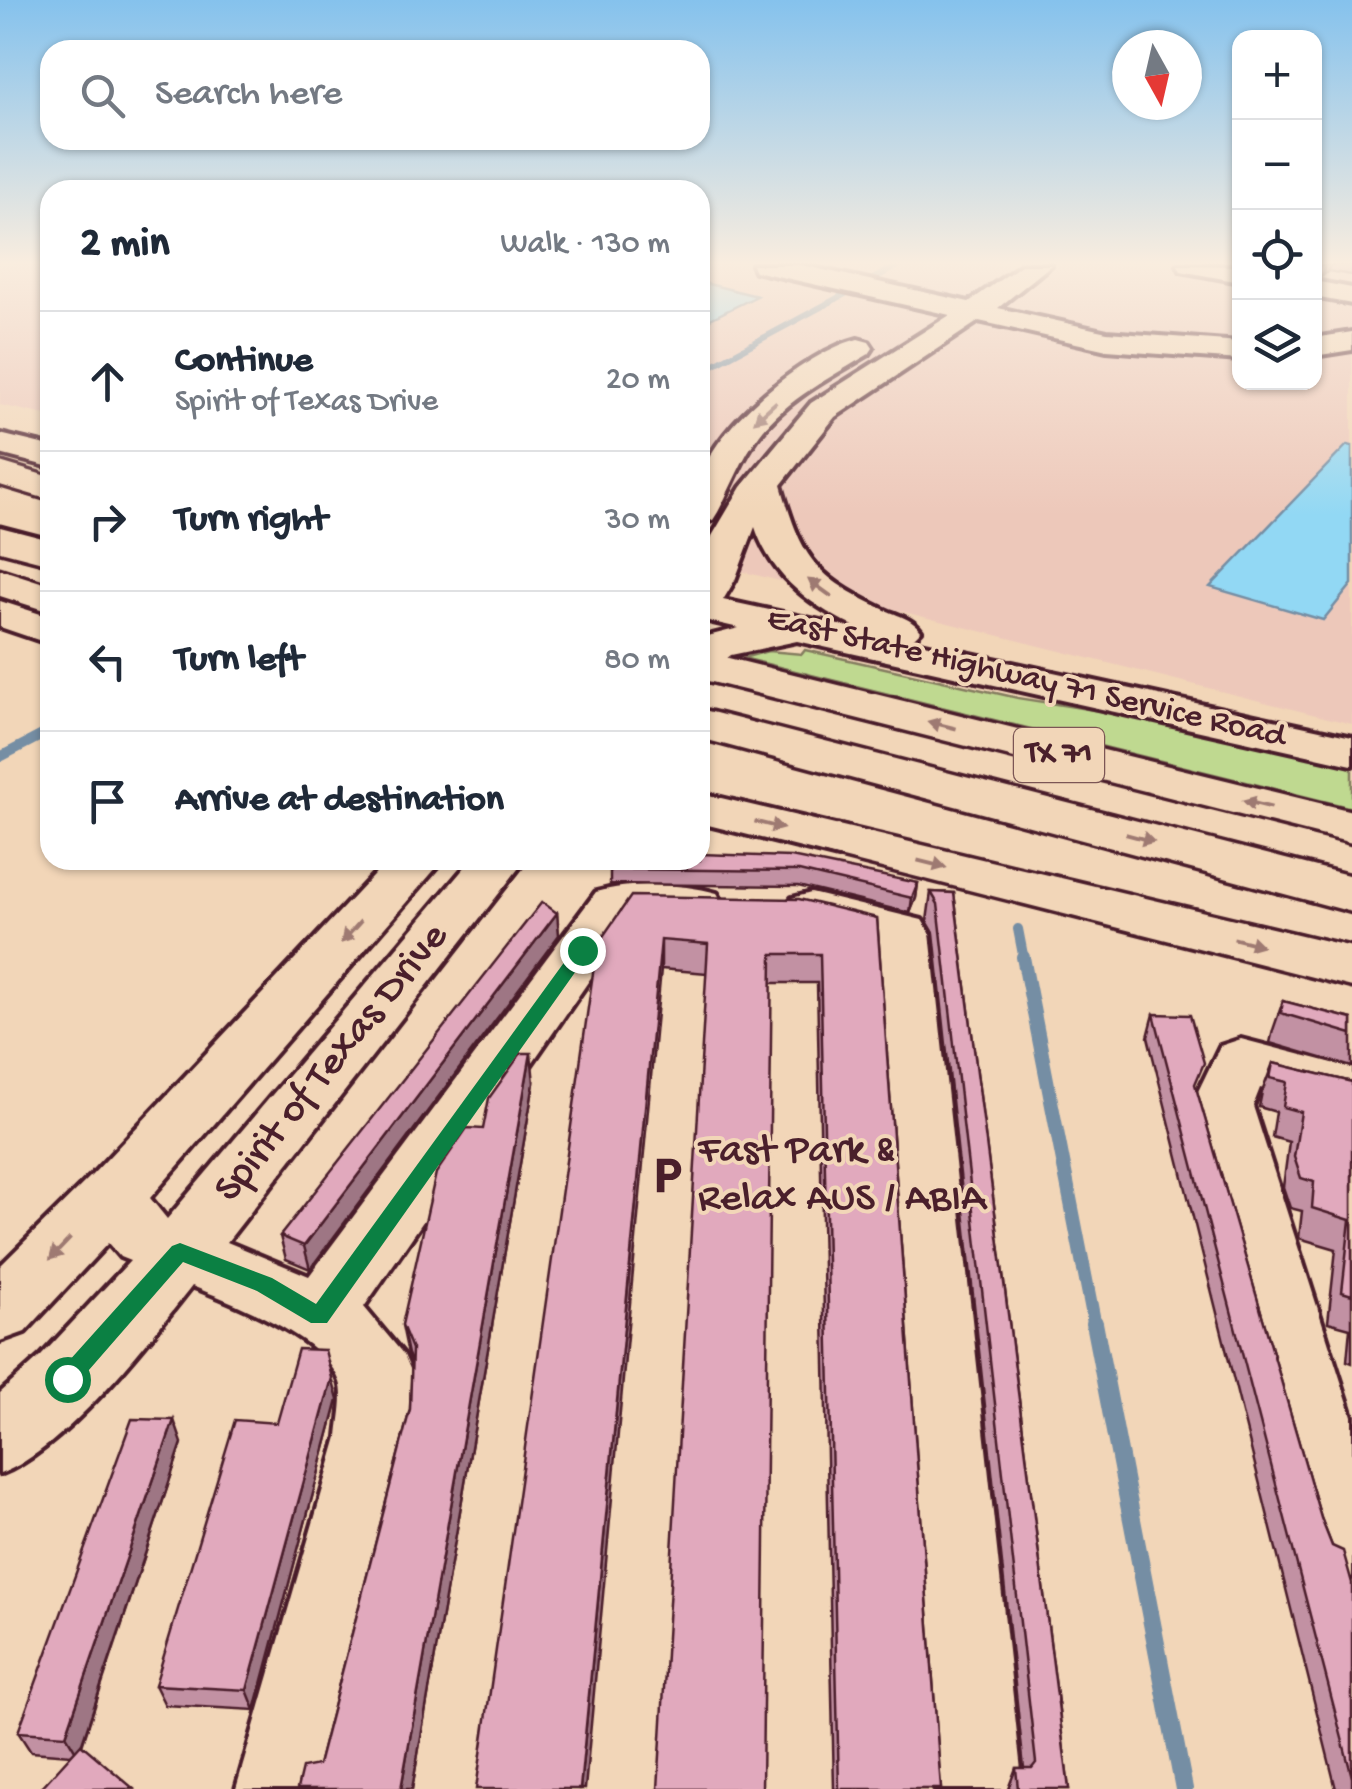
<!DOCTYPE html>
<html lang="en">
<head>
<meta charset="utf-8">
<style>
  :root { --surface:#fff; --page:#f2f2f3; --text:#1f2937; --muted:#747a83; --line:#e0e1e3 }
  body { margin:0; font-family:"Gochi Hand",sans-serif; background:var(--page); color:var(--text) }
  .controls { position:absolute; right:30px; top:30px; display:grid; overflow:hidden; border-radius:20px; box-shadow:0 2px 8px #0004 }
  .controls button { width:90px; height:90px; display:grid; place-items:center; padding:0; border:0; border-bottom:2px solid var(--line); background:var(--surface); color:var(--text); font:50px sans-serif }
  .compass { position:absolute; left:1112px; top:30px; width:90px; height:90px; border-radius:50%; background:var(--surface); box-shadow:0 2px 8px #0004; rotate:172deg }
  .stop { position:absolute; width:30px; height:30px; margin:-22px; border:8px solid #0b8043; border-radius:50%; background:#fff }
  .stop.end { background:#0b8043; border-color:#fff; box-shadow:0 2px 10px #0008 }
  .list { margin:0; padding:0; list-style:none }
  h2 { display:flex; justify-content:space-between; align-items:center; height:130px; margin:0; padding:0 40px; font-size:42px }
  h2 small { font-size:32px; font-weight:400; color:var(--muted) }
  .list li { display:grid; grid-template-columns:65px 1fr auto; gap:30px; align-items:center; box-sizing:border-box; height:140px; padding:0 40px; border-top:2px solid var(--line) }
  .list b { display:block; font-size:38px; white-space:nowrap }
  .list p { margin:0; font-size:32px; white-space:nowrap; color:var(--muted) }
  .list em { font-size:32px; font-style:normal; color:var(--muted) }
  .icon { flex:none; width:55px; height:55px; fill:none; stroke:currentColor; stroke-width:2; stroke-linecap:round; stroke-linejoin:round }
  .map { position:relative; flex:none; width:1352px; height:1789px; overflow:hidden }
  .search { position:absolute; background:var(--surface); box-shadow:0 2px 8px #0004; left:40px; top:40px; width:670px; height:110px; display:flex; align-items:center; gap:25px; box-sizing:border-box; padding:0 35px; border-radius:30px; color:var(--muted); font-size:38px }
  .panel { position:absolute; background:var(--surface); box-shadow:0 2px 8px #0004; left:40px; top:180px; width:670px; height:690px; border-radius:30px }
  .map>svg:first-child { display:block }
  .built { fill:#edc8ba }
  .green { fill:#bfd990; stroke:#847c5e; stroke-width:2.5 }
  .water { fill:#92d8f4; stroke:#758ea4; stroke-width:2.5 }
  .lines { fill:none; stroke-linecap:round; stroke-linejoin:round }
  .stream-far3 { stroke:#758ea4; stroke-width:6 }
  .stream-far2 { stroke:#758ea4; stroke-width:10 }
  .stream-far1 { stroke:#758ea4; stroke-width:14 }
  .stream { stroke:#758ea4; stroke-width:18 }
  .minor-casing { stroke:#4a1f2b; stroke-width:8 }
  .highway-casing { stroke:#4a1f2b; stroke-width:7 }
  .minor { fill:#f2d6b8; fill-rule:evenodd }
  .highway { fill:#f2d6b8; fill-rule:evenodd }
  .wall { fill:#c291a3; stroke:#4a1f2b; stroke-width:2.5 }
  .shaded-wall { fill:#9e7684; stroke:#4a1f2b; stroke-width:2.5 }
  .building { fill:#e1a9bd; stroke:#4a1f2b; stroke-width:2.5 }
  .oneway { fill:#9e7a72 }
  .route { fill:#0b8043 }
  .labels { text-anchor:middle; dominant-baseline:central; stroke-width:8; stroke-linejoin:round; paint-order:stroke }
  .shield { fill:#f2d6b8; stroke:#7c5655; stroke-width:2.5 }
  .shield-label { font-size:32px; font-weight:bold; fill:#4a1f2b }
  .street-label { font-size:35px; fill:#4a1f2b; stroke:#f2d6b8 }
  .near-street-label { font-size:42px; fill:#4a1f2b; stroke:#f2d6b8 }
  .near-poi-label { font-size:42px; fill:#4a1f2b; stroke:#f2d6b8; text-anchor:start }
</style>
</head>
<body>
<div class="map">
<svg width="1352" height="1789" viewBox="0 0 1352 1789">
  <rect width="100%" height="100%" fill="#f2d6b8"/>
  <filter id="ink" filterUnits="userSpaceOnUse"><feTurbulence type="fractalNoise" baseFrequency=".01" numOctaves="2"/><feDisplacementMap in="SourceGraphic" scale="20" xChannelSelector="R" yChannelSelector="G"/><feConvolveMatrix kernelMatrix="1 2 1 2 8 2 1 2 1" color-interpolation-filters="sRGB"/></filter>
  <g filter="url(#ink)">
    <g class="built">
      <polygon points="0,265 50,265 50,416 0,405"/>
      <polygon points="700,265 1239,265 1240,382 1314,382 1315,265 1352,265 1352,724 700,561"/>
    </g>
    <polygon class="green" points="805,650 1018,698 1151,719 1352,763 1352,808 743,658 768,651 802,654"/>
    <g class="water">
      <polygon points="700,282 757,296 700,324"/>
      <polygon points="1347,445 1352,446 1352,584 1323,620 1210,587"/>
    </g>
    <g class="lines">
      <polyline class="stream-far3" points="700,372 899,265"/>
      <g class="stream-far2">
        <polyline points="0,757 50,731"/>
        <polyline points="1018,929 1024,960"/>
      </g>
      <polyline class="stream-far1" points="1023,957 1095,1326"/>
      <polyline class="stream" points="1094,1323 1184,1789"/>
      <defs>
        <g id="minor">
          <path d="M752,265H801L969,302L1021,265H1051L998,308L1107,332L1240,342V360L1107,350L979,321L835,417L781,485C801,555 812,575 881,608C895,615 912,618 921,631L911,641L1352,737V765L797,641L731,655L715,668L700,672V638L739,628L700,619V567L712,536L741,487L811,403L950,315L755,271ZM755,527C772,579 814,608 862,630L723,600L735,580Z"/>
          <polygon points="1178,265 1240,266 1240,282 1181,271"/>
          <polygon points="1314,281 1352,288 1352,304 1314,297"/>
          <polygon points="1352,332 1352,350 1314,356 1314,338"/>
          <path d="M858,339L869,342L873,348L869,354C831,377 787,399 760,434C742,457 732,486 718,512L713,520L700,523C700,509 697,489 701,476C717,424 806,352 858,339Z"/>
          <polygon points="0,434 50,446 50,467 0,454"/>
          <polygon points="0,601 50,617 50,644 0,627"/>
          <polygon points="700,793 856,830 863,841 856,852 838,857 700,823"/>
          <path d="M388,860H443L150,1198L167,1219L471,860H525L227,1242L309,1276L596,892C632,882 681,883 717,893L724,905L717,917L698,922L630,921L364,1307L404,1355L414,1378L412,1437L324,1789H236L338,1437C339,1422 345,1396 340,1382C324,1337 234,1303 192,1286C148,1342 64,1450 0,1474V1393L41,1356L130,1261L120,1257L108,1243L25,1332L0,1341V1266L92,1175Z"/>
          <polygon points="811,893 922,920 930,933 1023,1789 935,1789 877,944 792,922 784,910 792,898"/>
          <polygon points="1241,1039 1352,1068 1352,1112 1260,1088 1253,1106 1352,1416 1352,1577 1324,1566 1313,1539 1191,1106 1220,1046"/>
        </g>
        <g id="highway">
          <polygon points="0,462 50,477 50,500 0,485"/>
          <polygon points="0,527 50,540 50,564 0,551"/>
          <polygon points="0,569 50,585 50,612 0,596"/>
          <polygon points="700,651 1352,811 1352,843 700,679"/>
          <polygon points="700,709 1352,876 1352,912 700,738"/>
          <polygon points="838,825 1352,947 1352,987 819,852 812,841 819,830"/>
        </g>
      </defs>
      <use href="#minor" class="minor-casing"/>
      <use href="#highway" class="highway-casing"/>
      <use href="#minor" class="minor"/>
      <use href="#highway" class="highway"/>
    </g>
    <g class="wall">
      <polygon points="1314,265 1352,265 1352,275 1328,271 1322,276 1314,274"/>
      <polygon points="700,860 918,883 916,898 910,913 798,886 610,884 610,869"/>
      <polygon points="931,892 954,893 1069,1789 1008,1789 1016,1768 1024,1768 934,933 927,921"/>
      <polygon points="557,913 559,935 310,1269 286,1259 280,1236"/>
      <polygon points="877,918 941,1789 834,1789 817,983 772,983 707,973 661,969 597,945"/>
      <polygon points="1283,1001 1352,1019 1352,1067 1270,1043 1273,1030"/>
      <polygon points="1154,1014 1196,1088 1321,1518 1332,1546 1352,1583 1352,1789 1336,1789 1148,1037"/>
      <polygon points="1273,1063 1352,1082 1352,1363 1347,1361 1350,1328 1328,1322 1336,1249 1299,1238 1302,1211 1290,1208 1283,1187 1289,1142 1272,1137 1276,1112 1259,1107 1262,1092"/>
      <polygon points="534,1083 412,1789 318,1765 410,1409 412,1363 408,1354 402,1325 483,1129"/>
      <polygon points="338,1400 255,1710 165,1705 155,1685 277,1423"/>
      <polygon points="182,1443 82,1745 71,1755 31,1752 18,1732"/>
    </g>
    <g class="shaded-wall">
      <polygon points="1325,265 1330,265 1328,271 1322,276"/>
      <polygon points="918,883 916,898 910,913 912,898"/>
      <polygon points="557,913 559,935 310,1269 304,1246"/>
      <polygon points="661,940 661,969 585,1789 580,1789"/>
      <polygon points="531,1053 534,1083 412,1789 401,1789"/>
      <polygon points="332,1378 338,1400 255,1710 247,1690"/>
      <polygon points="174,1420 182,1443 78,1755 66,1735"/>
    </g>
    <g class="building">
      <polygon points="700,854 791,857 918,883 912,898 799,871 610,869 611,860 700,860"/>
      <polygon points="931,892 954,893 1069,1789 1018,1789 1016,1768 1032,1768 1036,1763 938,904"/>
      <polygon points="631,896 799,899 877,918 941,1789 839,1789 820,954 772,954 762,1789 658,1789 708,944 661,940 580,1789 476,1789 597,945"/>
      <polygon points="542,902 557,913 304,1246 280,1236"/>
      <polygon points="1283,1001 1352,1019 1352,1034 1281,1013"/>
      <polygon points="1154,1014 1190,1015 1204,1063 1195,1084 1321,1518 1332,1546 1343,1551 1352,1583 1352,1777"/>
      <polygon points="521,1053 531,1053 401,1789 297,1789 302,1768 318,1765 410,1409 412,1349 402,1325 436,1173 467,1128 483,1129 489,1098"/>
      <polygon points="1273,1063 1352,1082 1352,1295 1342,1292 1350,1220 1312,1208 1314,1182 1301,1178 1294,1157 1301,1112 1283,1107 1287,1082 1270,1078"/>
      <polygon points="298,1349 325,1350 332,1378 247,1690 155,1685 235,1420 277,1423"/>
      <polygon points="132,1419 174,1420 66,1735 18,1732"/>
      <polygon points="81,1744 134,1789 40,1789"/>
    </g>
    <defs><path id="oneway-solid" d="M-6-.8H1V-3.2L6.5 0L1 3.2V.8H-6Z" transform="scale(2.5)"/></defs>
    <g class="oneway">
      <use href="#oneway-solid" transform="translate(765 412) rotate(138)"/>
      <use href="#oneway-solid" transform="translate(820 588) rotate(-144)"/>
      <use href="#oneway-solid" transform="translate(942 725) rotate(-166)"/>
      <use href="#oneway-solid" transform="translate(1257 804) rotate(-166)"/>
      <use href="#oneway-solid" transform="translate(769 825) rotate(14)"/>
      <use href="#oneway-solid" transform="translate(1140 838) rotate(15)"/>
      <use href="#oneway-solid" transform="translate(932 864) rotate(14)"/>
      <use href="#oneway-solid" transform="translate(351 932) rotate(132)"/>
      <use href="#oneway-solid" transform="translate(1248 942) rotate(14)"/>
      <use href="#oneway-solid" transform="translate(60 1249) rotate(134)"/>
    </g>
  </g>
  <linearGradient id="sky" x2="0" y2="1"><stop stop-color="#85c2ed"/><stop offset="0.51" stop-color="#f9eddf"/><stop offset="1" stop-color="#f9eddf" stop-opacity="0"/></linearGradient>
  <rect width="1352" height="515" fill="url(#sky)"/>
  <polygon class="route" points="582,944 588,946 588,954 327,1323 311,1323 257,1291 183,1262 75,1386 59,1386 56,1379 59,1372 172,1246 180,1243 272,1278 316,1304 576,946"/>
  <defs>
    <symbol id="parking-bare" viewBox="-9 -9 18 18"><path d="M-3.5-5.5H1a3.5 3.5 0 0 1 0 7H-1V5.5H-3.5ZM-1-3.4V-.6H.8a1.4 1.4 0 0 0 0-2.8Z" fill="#4a1f2b" stroke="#f2d6b8" stroke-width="2.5" paint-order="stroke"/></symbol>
  </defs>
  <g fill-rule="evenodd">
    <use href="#parking-bare" x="640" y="1148" width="55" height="55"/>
  </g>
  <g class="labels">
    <rect class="shield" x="1014" y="728" width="90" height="54" rx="8"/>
    <g class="shield-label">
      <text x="1059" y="755">TX 71</text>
    </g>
    <g class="street-label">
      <text transform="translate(1026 679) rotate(13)">East State Highway 71 Service Road</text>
    </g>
    <g class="near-street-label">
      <text transform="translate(333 1064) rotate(-51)">Spirit of Texas Drive</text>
    </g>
    <g class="near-poi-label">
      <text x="698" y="1152">Fast Park &amp;<tspan x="698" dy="48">Relax AUS / ABIA</tspan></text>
    </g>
  </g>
</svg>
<div class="controls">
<button>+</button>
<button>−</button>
<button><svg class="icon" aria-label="locate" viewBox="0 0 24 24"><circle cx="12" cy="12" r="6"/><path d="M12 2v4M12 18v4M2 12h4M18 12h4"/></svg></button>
<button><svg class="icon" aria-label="layers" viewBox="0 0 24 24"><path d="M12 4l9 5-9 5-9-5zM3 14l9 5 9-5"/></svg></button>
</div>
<svg class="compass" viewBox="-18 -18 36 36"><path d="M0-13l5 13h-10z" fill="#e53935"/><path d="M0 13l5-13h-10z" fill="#747a83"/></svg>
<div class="stop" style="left:67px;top:1379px"></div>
<div class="stop end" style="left:582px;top:950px"></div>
<div class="search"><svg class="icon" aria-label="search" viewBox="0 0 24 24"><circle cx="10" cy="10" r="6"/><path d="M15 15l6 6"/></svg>Search here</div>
<section class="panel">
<h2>2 min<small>Walk · 130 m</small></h2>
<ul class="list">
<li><svg class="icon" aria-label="ahead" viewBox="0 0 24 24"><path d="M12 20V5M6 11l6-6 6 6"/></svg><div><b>Continue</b><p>Spirit of Texas Drive</p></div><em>20 m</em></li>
<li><svg class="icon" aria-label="right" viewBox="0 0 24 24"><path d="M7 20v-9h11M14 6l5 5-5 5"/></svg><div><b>Turn right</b></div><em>30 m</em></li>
<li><svg class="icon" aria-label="left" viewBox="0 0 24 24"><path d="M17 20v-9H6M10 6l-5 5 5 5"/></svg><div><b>Turn left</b></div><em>80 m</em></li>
<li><svg class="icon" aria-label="arrive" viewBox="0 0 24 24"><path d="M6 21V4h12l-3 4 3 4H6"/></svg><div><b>Arrive at destination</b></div></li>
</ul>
</section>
</div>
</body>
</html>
